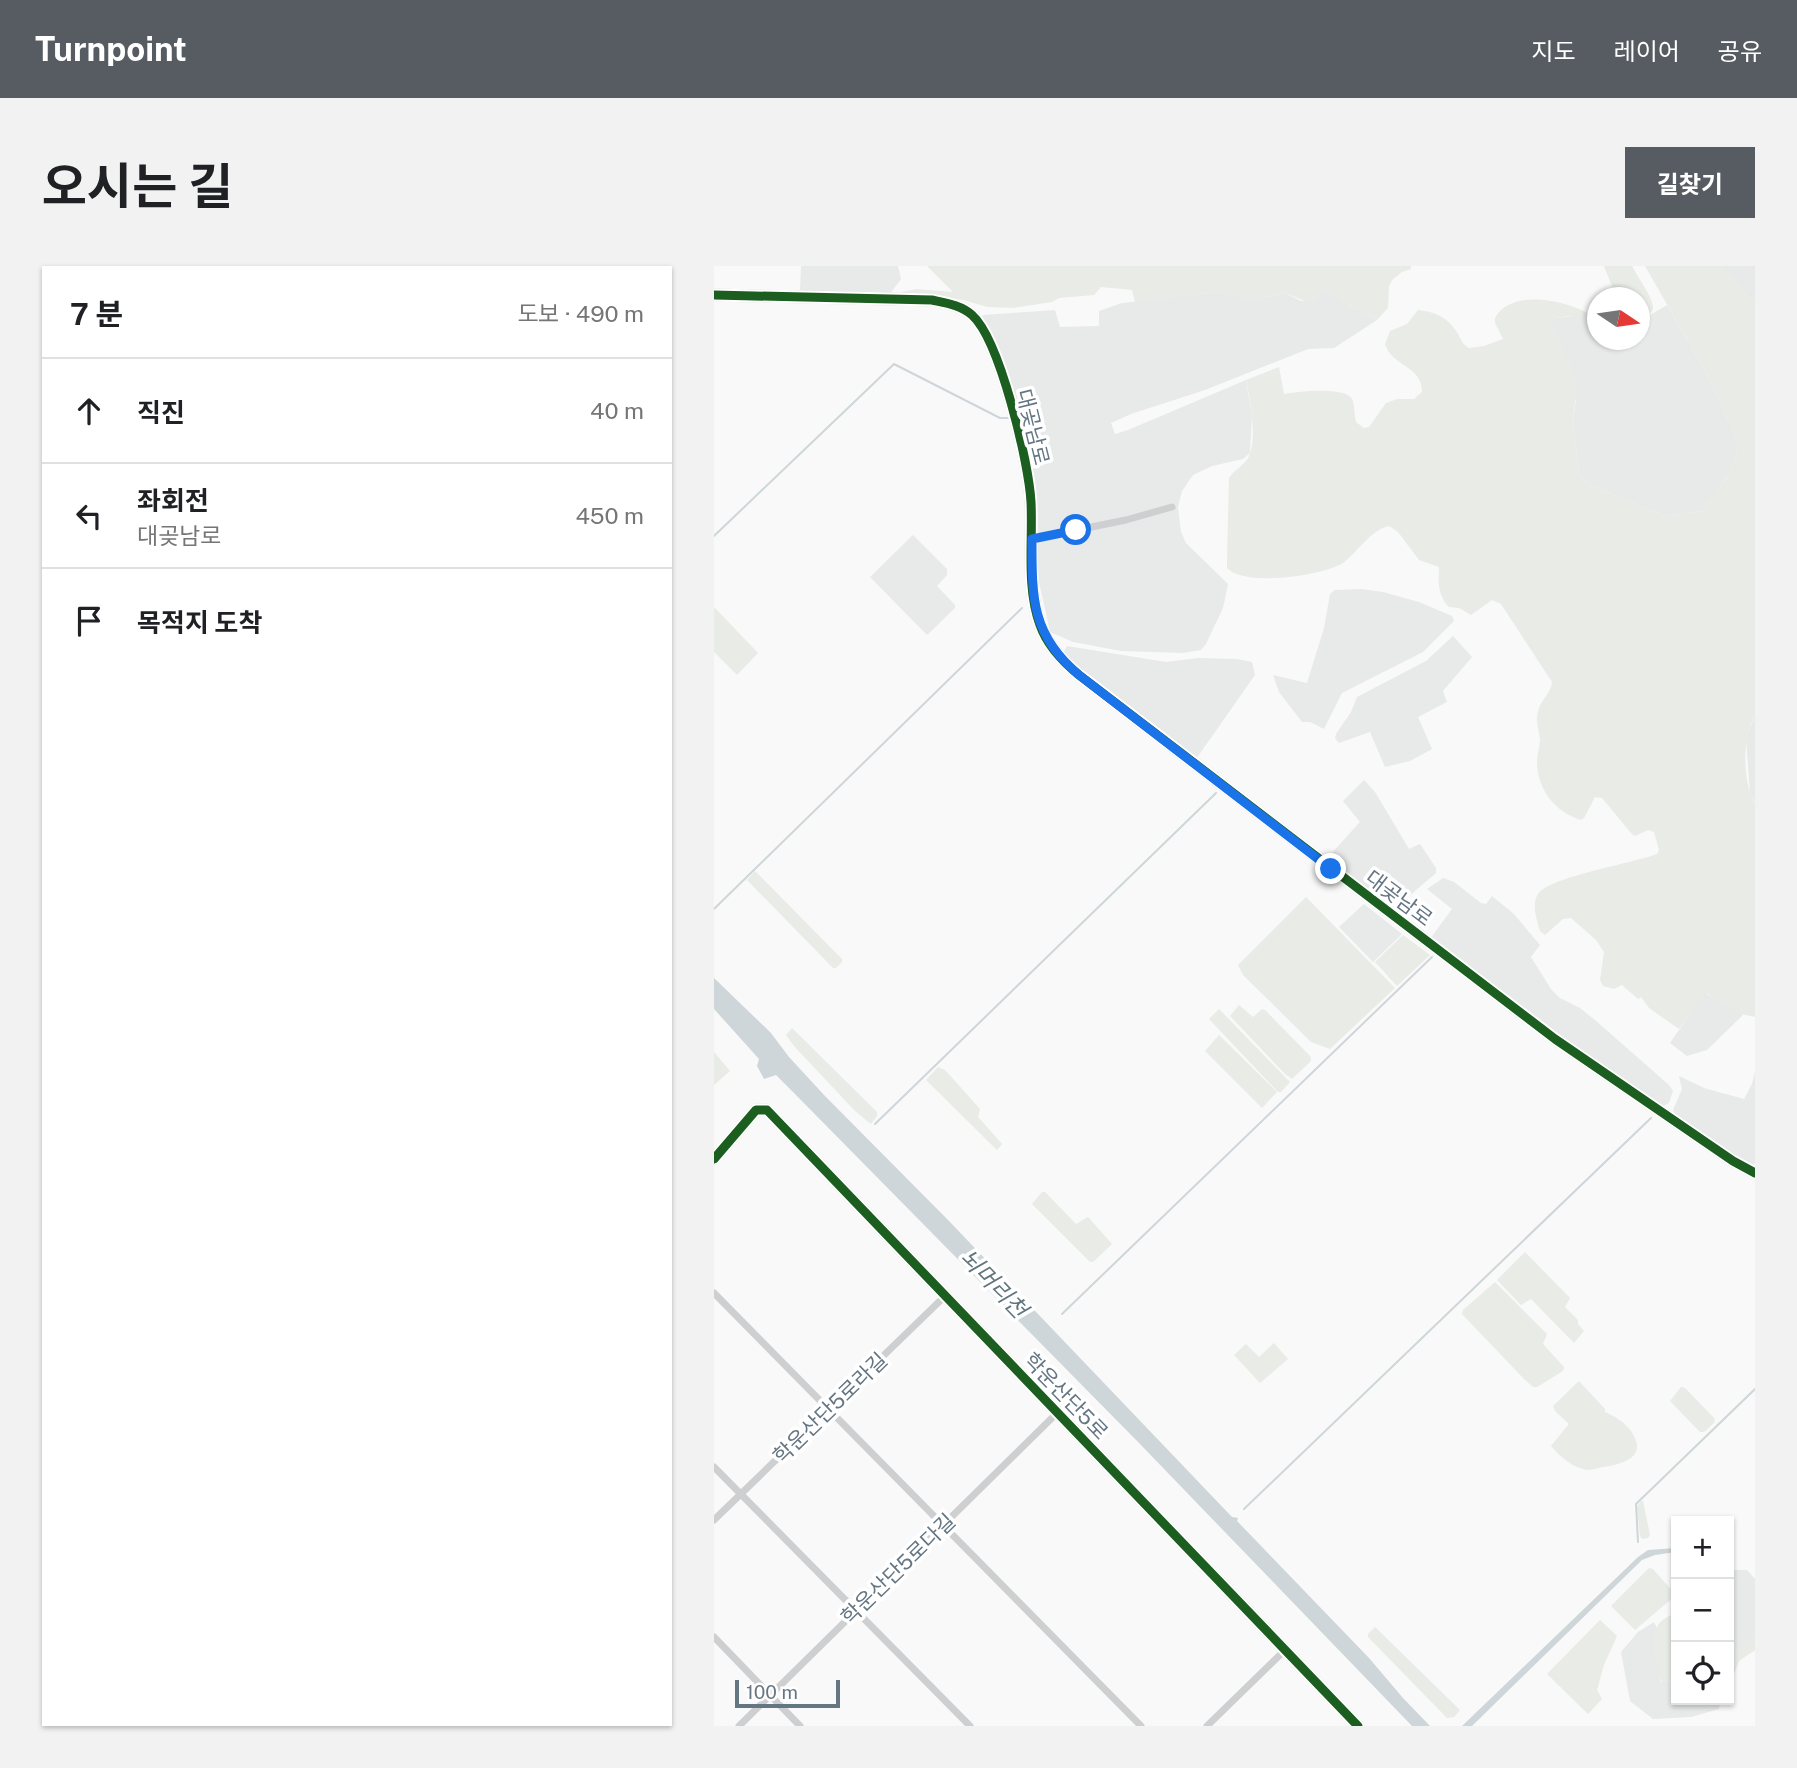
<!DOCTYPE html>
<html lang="ko">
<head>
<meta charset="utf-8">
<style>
  :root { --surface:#fff; --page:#f2f2f2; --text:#202124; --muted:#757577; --line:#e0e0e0; --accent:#565c61 }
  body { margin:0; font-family:"Public Sans","Noto Sans KR",sans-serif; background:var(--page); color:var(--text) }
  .controls { position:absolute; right:21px; bottom:21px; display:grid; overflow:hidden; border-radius:0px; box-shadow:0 2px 5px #0004 }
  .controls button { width:63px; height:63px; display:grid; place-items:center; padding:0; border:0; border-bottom:2px solid var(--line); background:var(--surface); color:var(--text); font:35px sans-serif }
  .compass { position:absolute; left:873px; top:21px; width:63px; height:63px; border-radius:50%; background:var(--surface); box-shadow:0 2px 5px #0004; rotate:103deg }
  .scale { position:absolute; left:21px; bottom:18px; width:105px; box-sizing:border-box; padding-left:7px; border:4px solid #657683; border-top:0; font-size:19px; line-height:24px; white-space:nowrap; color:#657683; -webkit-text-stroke:5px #fff; paint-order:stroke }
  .stop { position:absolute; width:21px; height:21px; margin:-16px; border:5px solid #1a73e8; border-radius:50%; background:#fff }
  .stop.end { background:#1a73e8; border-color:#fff; box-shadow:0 2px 7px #0008 }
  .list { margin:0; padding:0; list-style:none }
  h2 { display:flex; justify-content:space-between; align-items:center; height:91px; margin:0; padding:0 28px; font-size:30px }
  h2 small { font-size:23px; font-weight:400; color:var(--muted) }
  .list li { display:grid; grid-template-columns:46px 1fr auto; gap:21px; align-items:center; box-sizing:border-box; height:105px; padding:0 28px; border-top:2px solid var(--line) }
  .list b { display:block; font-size:26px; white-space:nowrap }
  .list p { margin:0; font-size:23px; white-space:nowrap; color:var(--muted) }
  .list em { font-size:23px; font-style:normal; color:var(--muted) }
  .icon { flex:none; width:38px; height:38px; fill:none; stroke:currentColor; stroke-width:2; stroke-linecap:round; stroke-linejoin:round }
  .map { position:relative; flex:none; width:1041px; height:1460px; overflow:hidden; border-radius:0px }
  header { display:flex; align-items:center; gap:42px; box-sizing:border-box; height:98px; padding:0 35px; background:var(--accent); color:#fff }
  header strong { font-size:33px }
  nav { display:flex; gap:38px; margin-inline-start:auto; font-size:24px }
  .intro { display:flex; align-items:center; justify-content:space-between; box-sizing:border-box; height:168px; padding:0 42px }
  h1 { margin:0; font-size:49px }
  .button { padding:18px 32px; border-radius:0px; background:var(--accent); color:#fff; font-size:24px; font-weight:700 }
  main { display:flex; gap:42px; padding:0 42px }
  aside { flex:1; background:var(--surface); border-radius:0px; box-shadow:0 2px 5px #0004 }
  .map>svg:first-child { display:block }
  .built { fill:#e8e9e9 }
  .green { fill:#e8ebe6 }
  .water { fill:#ced6d9 }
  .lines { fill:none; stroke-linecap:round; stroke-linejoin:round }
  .stream { stroke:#ced6d9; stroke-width:2 }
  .secondary-casing { stroke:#d5d6d7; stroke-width:13 }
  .street { stroke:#cecfd0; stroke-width:7 }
  .secondary { stroke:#e1e2e2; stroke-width:10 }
  .cycleway-casing { stroke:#fff; stroke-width:13 }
  .cycleway { stroke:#1b5e20; stroke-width:9 }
  .route { stroke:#1a73e8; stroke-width:9 }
  .labels { text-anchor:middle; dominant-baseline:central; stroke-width:7; stroke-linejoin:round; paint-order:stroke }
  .street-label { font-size:21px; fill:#657683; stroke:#fff }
  .water-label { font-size:23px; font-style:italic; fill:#60757c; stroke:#fff }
</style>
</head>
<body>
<header>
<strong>Turnpoint</strong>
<nav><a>지도</a><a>레이어</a><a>공유</a></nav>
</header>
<div class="intro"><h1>오시는 길</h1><a class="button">길찾기</a></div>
<main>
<aside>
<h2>7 분<small>도보 · 490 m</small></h2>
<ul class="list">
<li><svg class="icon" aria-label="ahead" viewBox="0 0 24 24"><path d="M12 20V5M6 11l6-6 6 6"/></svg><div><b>직진</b></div><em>40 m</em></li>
<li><svg class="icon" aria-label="left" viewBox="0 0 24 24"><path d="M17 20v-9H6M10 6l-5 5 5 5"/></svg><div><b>좌회전</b><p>대곶남로</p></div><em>450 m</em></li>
<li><svg class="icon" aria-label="arrive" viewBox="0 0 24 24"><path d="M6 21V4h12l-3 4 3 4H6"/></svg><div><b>목적지 도착</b></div></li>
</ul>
</aside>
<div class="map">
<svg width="1041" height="1460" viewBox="0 0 1041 1460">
  <rect width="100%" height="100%" fill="#f9f9f9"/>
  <g class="built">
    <polygon points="87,0 184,0 187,13 175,29 90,27 86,24"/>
    <polygon points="1007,0 1041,0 1041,39 1020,15"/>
    <polygon points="611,22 629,36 663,54 620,82 594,83 491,124 417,148 397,157 401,168 414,164 532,114 538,150 536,187 529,193 498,200 479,209 468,225 464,241 467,266 472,277 514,318 509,342 492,378 487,384 469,387 407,385 359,376 336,366 325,316 320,226 284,83 268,53 269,49 341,44 346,61 385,60 385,45 408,37 502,26 538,34 571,27 587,35 599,34"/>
    <polygon points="953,39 995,112 1024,176 1021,192 1014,209 989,245 951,250 879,220 869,213 865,207 859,153 862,135 837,57 840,52 864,50 874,54 883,63 884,74 926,74 926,55"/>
    <polygon points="199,269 233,303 233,309 223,320 241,339 241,342 213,369 156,311"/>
    <polygon points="648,323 669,326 705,336 738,350 740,355 709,386 628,427 610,463 596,456 588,456 565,426 559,409 593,417 610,362 616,328 621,324"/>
    <polygon points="739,370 758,391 729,425 733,436 704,451 718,483 696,495 671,501 656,466 625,477 621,472 622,468 637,446 643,431 712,395"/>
    <polygon points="353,380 452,396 484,392 523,393 538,396 541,409 482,493 390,424 348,389"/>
    <polygon points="1041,448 1041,538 1036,527 1032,473"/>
    <polygon points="650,514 661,526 695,583 706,578 722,602 722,607 681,642 677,642 615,596 616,589 646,556 629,535"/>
    <polygon points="729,612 740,616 767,637 772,638 778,630 800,648 826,679 817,691 837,723 846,732 866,742 881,754 955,819 959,825 955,837 947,841 851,776 716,673 738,643 713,623"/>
    <polygon points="650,638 688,668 659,696 625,661"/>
    <polygon points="991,727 1029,749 993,784 973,790 956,777"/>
    <polygon points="1041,805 1041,897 1038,900 963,851 959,844 968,823 965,810 990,822 1030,833 1038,818"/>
    <polygon points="1021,1304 1033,1304 1041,1313 1041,1370 1015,1392 1015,1310"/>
    <polygon points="940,1356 942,1360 941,1384 947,1416 959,1415 962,1412 962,1434 1006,1434 1005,1443 977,1451 939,1453 916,1435 907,1386 924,1366"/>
  </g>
  <g class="green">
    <polygon points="213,0 697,0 697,3 688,6 678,14 675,21 674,42 663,54 629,36 611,23 599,34 593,36 571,27 534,35 502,26 421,36 418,24 387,21 380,29 345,32 338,36 299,42 273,41 250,34 188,29 188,26 203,23 239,26"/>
    <path d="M890,0H918C922,9 941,34 939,43C937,49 930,52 926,55V32L902,31Z"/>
    <path d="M931,0H1007L1041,39V448C1028,475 1028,511 1041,539V751L1023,747L992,727L965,763L935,742L927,731L924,733L908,719L900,723L889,720L886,714L890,686L882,674L857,652L849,653L831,669L826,665C823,654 817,639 824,628C835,611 920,597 943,588L945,584L940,566L934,564L921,570L917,567L888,532L881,531L870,552L867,554C841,546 823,523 823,496C823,488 826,481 826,473C825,464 821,456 824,446C826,434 837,428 838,416L787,338L778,334L757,349L745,342L735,341C724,331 724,316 725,301L705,294L684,266L675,260C656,264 644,286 629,297C609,310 530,321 513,302V295L515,212C520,204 530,199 534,192C544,174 536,132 532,114L565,101L570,128C583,126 630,120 638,133C641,139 640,149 642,156L650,162L655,161L672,137L683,133H700L708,126C709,100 677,100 671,78L676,65L693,58L704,44C722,46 735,52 744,68C748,75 748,78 755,82L770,80L789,73L781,57V52C798,20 861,36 883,53V63C869,49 859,49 840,52L837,57L861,108L863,123L859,153L865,207L869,213L879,220L951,250L989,245L1014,209L1021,192L1024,176L995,112Z"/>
    <polygon points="0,341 44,387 23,409 0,386"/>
    <polygon points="41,605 128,693 128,696 122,702 119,702 33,614"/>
    <polygon points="592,631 681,722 616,783 597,776 529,709 524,699"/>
    <polygon points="689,669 716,689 683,720 661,696"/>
    <polygon points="525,739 539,751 548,743 551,744 597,791 597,795 578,813 571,808 516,750"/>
    <polygon points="505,743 576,816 567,826 564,826 495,753"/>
    <polygon points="78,762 163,846 163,850 157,858 141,845 80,780 72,769"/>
    <polygon points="505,769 563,826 548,842 491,785"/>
    <polygon points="0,786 16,805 0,819"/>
    <polygon points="224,801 231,804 266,843 264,851 288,878 283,884 212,814"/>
    <polygon points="328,926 331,926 362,958 374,951 398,978 379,996 376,996 318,938"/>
    <polygon points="811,986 856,1032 851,1041 864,1054 864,1058 870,1065 860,1077 817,1033 807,1039 783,1014"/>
    <polygon points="781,1016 833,1068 829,1078 850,1101 849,1105 823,1121 819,1121 810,1113 748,1048 749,1044"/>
    <polygon points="560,1077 574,1093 546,1117 520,1089 532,1078 545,1091"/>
    <path d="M865,1115L891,1143V1146C901,1150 910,1156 917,1165C935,1191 909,1198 889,1201C884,1202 878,1204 873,1204C859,1202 845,1190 837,1180L855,1158L841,1145L839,1140Z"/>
    <polygon points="967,1121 971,1122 1001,1153 1000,1157 990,1166 986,1166 956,1135"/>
    <polygon points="927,1235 929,1235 936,1269 934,1272 928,1273 926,1270 923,1241"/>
    <polygon points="935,1302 939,1303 962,1329 921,1364 897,1340"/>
    <path d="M962,1346V1412L949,1418C943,1404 933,1373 944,1359C948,1353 956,1350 962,1346Z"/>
    <polygon points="886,1354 903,1370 890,1399 883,1424 888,1433 874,1448 833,1408"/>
    <polygon points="661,1361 746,1444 740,1451 733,1452 654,1371 654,1368"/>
    <polygon points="1041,1370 1041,1384 1025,1395 1020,1408 1015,1409 1015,1392"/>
  </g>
  <g class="water">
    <polygon points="0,712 57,767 75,791 111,830 235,955 518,1251 524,1252 523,1255 655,1392 689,1432 716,1460 698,1460 425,1177 80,827 62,809 50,813 43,800 45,793 0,743"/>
    <polygon points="962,1282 962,1286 941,1289 928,1294 758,1460 748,1460 924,1291 934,1284"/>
  </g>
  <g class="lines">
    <g class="stream">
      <polyline points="0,270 180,98 286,152 294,152"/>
      <polyline points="0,643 308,342"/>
      <polyline points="161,858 502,527"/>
      <polyline points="348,1048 718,691"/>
      <polyline points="530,1243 937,852"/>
      <polyline points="924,1276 922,1238 1041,1123"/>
    </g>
    <defs>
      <g id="secondary">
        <path d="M0,29L218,34C232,37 247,39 258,49C286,74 315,197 317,236C319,276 312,321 326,359C333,379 349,396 365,409L841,773L1019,895L1041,907"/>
        <polyline points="0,893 42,844 53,844 644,1460"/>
      </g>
    </defs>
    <use href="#secondary" class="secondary-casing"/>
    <g class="street">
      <polyline points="318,273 412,254 458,241"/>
      <polyline points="0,1027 427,1460"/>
      <polyline points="0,1201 256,1460"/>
      <polyline points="0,1254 231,1030"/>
      <polyline points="0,1371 86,1460"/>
      <polyline points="25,1460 343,1147"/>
      <polyline points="493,1460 571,1384"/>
    </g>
    <use href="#secondary" class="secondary"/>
    <defs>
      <g id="cycleway">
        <path d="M0,29L218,34C232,37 247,39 258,49C286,74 315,197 317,236C319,276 312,321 326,359C333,379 349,396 365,409L841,773L1019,895L1041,907"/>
        <polyline points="0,893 42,844 53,844 644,1460"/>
      </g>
    </defs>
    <use href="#cycleway" class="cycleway-casing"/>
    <use href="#cycleway" class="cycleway"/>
  </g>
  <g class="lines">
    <path class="route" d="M362,264L318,273C318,331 317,369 365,409L617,603"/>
  </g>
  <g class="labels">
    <g class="street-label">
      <text transform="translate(319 161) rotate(76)">대곶남로</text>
      <text transform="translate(685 632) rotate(37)">대곶남로</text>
      <text transform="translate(352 1130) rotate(46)">학운산단5로</text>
      <text transform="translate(116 1142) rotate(-44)">학운산단5로라길</text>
      <text transform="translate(184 1303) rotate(-44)">학운산단5로다길</text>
    </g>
    <g class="water-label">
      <text transform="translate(280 1017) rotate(46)">뇌머리천</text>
    </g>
  </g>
</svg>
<div class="controls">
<button>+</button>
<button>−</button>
<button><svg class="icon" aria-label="locate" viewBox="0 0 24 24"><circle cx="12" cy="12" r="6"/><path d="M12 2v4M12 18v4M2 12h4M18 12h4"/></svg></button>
</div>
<svg class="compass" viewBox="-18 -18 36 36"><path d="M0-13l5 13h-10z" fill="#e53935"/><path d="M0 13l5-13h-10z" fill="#757577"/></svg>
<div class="scale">100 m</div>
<div class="stop" style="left:362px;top:264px"></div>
<div class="stop end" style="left:617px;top:603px"></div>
</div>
</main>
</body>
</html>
